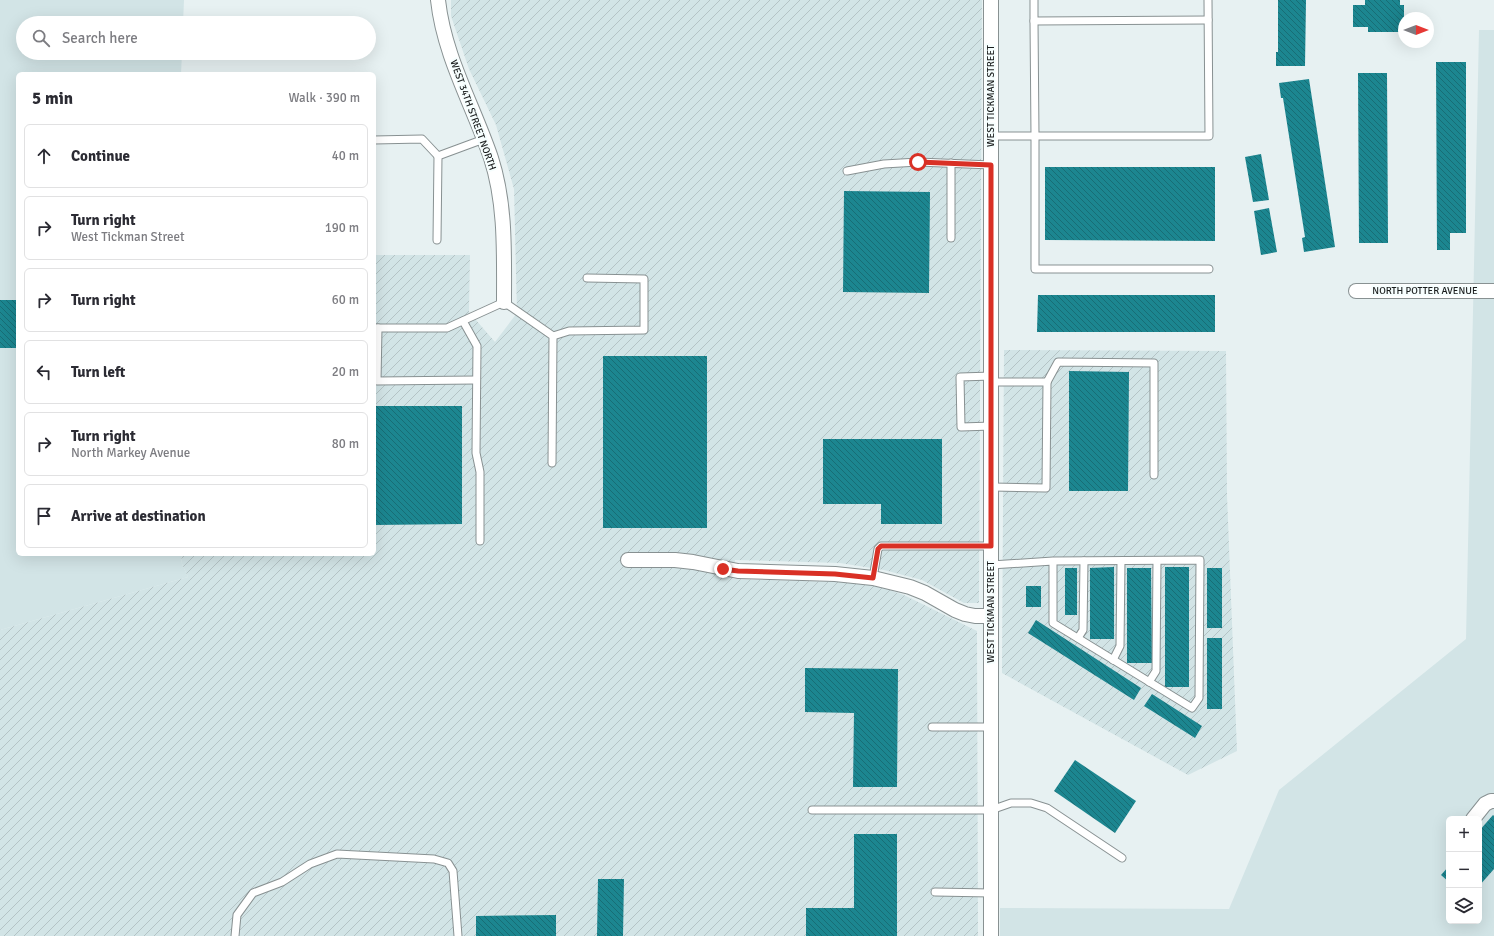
<!DOCTYPE html>
<html lang="en">
<head>
<meta charset="utf-8">
<style>
  :root { --surface:#fff; --page:#f7f7f7; --text:#2b2b33; --muted:#7c7c81; --line:#e1e1e2 }
  body { margin:0; font-family:Signika,sans-serif; background:var(--page); color:var(--text) }
  .controls { position:absolute; right:12px; bottom:12px; display:grid; overflow:hidden; border-radius:6px; box-shadow:0 4px 16px #0002 }
  .controls button { width:36px; height:36px; display:grid; place-items:center; padding:0; border:0; border-bottom:1px solid var(--line); background:var(--surface); color:var(--text); font:20px sans-serif }
  .compass { position:absolute; left:1398px; top:12px; width:36px; height:36px; border-radius:50%; background:var(--surface); box-shadow:0 4px 16px #0002; rotate:90deg }
  .stop { position:absolute; width:12px; height:12px; margin:-9px; border:3px solid #d93025; border-radius:50%; background:#fff }
  .stop.end { background:#d93025; border-color:#fff; box-shadow:0 1px 4px #0008 }
  .list { margin:0; padding:0; list-style:none }
  h2 { display:flex; justify-content:space-between; align-items:center; height:52px; margin:0; padding:0 16px; font-size:17px }
  h2 small { font-size:13px; font-weight:400; color:var(--muted) }
  .list li { display:grid; grid-template-columns:26px 1fr auto; gap:12px; align-items:center; box-sizing:border-box; height:64px; margin:0 8px 8px; padding:0 8px; border:1px solid var(--line); border-radius:6px }
  .list b { display:block; font-size:15px; white-space:nowrap }
  .list p { margin:0; font-size:13px; white-space:nowrap; color:var(--muted) }
  .list em { font-size:13px; font-style:normal; color:var(--muted) }
  .icon { flex:none; width:22px; height:22px; fill:none; stroke:currentColor; stroke-width:2; stroke-linecap:round; stroke-linejoin:round }
  .map { position:relative; flex:none; width:1494px; height:936px; overflow:hidden }
  .search { position:absolute; background:var(--surface); box-shadow:0 4px 16px #0002; left:16px; top:16px; width:360px; height:44px; display:flex; align-items:center; gap:10px; box-sizing:border-box; padding:0 14px; border-radius:22px; color:var(--muted); font-size:15px }
  .panel { position:absolute; background:var(--surface); box-shadow:0 4px 16px #0002; left:16px; top:72px; width:360px; height:484px; border-radius:6px }
  .map>svg:first-child { display:block }
  .built { fill:#d2e4e6; fill-rule:evenodd }
  .industrial { fill:url(#industrial-furrows) }
  .building { fill:url(#building-back-hatch) }
  .lines { fill:none; stroke-linecap:round; stroke-linejoin:round }
  .service-casing { stroke:#889192; stroke-width:9 }
  .minor-casing { stroke:#889192; stroke-width:16 }
  .service { stroke:#fff; stroke-width:7 }
  .minor { stroke:#fff; stroke-width:14 }
  .route { stroke:#d93025; stroke-width:5 }
  .labels { text-anchor:middle; dominant-baseline:central; stroke-width:4; stroke-linejoin:round; paint-order:stroke }
  .street-label { font-size:10px; fill:#191c1c; stroke:#f6fefe }
</style>
</head>
<body>
<div class="map">
<svg width="1494" height="936" viewBox="0 0 1494 936">
  <defs>
    <pattern id="industrial-furrows" width="10" height="10" patternUnits="userSpaceOnUse"><rect width="10" height="10" fill="#d2e4e6"/><path d="M-1 1l2-2M0 10L10 0M9 11l2-2" fill="none" stroke="#b4c3c5"/></pattern>
    <pattern id="building-back-hatch" width="6" height="6" patternUnits="userSpaceOnUse"><rect width="6" height="6" fill="#1c8690"/><path d="M-1 5l2 2M0 0l6 6M5-1l2 2" fill="none" stroke="#186d75"/></pattern>
  </defs>
  <rect width="100%" height="100%" fill="#e7f1f2"/>
  <g class="built">
    <polygon points="0,0 184,0 183,23 23,23 23,53 182,53 181,74 18,74 18,554 181,554 182,564 188,577 0,630"/>
    <path d="M1479,30H1494V936H1000V908L1229,909L1279,790L1466,639ZM1449,819H1479V921H1449Z"/>
  </g>
  <g class="industrial">
    <polygon points="451,0 982,0 979,603 964,603 922,580 884,570 840,563 735,560 733,579 870,583 904,595 977,631 978,936 0,936 0,630 188,577 182,564 181,554 374,554 374,255 470,255 469,312 495,342 517,313 514,189 496,125 469,69 451,16"/>
    <polygon points="1004,350 1226,351 1227,495 1237,751 1188,775 1002,673"/>
  </g>
  <g class="building">
    <polygon points="1278,0 1306,0 1305,66 1276,66 1276,52 1278,52"/>
    <polygon points="1365,0 1400,0 1400,5 1404,5 1404,32 1368,32 1368,27 1353,27 1353,5 1365,5"/>
    <polygon points="1436,62 1466,62 1466,233 1450,233 1450,250 1437,250"/>
    <polygon points="1358,73 1387,73 1388,243 1359,243"/>
    <polygon points="1309,79 1335,247 1304,252 1302,238 1305,237 1283,98 1281,98 1279,83"/>
    <polygon points="1261,154 1269,200 1253,202 1245,157"/>
    <polygon points="1045,167 1215,167 1215,241 1045,240"/>
    <polygon points="844,191 930,192 929,293 843,292"/>
    <polygon points="1269,208 1277,252 1261,255 1254,211"/>
    <polygon points="1038,295 1215,295 1215,332 1037,332"/>
    <rect x="0" y="300" width="18" height="48"/>
    <rect x="603" y="356" width="104" height="172"/>
    <polygon points="1069,371 1129,372 1128,491 1069,491"/>
    <polygon points="374,406 462,406 462,524 374,525"/>
    <polygon points="823,439 942,439 942,524 881,524 881,504 823,504"/>
    <polygon points="1114,567 1114,639 1090,639 1090,568"/>
    <rect x="1165" y="567" width="24" height="120"/>
    <rect x="1065" y="568" width="12" height="47"/>
    <polygon points="1127,568 1151,568 1152,663 1127,663"/>
    <rect x="1207" y="568" width="15" height="60"/>
    <rect x="1026" y="586" width="15" height="21"/>
    <polygon points="1036,620 1141,688 1134,700 1028,633"/>
    <rect x="1207" y="638" width="15" height="71"/>
    <polygon points="805,668 898,669 897,787 853,787 854,713 805,712"/>
    <polygon points="1152,694 1202,726 1195,738 1144,706"/>
    <polygon points="1075,760 1136,801 1115,833 1054,791"/>
    <polygon points="1493,815 1494,816 1494,869 1479,886 1479,831"/>
    <polygon points="854,834 897,834 897,936 806,936 806,908 854,908"/>
    <polygon points="1449,866 1449,882 1441,875"/>
    <polygon points="598,879 624,879 623,936 597,936"/>
    <polygon points="556,915 556,936 476,936 476,916"/>
  </g>
  <g class="lines">
    <defs>
      <g id="service">
        <polyline points="1034,0 1034,21 1208,20"/>
        <polyline points="1034,21 1035,136 1209,136 1208,0"/>
        <polyline points="991,136 1035,136 1035,269 1209,269"/>
        <polyline points="374,140 422,139 438,156 484,139"/>
        <polyline points="847,171 884,164 918,162 991,165"/>
        <polyline points="951,238 951,163"/>
        <polyline points="437,240 438,156"/>
        <polyline points="463,321 477,346 476,453 480,472 480,541"/>
        <polyline points="374,328 447,328 504,302 553,336 552,463"/>
        <polyline points="378,328 377,381 476,380"/>
        <polyline points="553,336 569,331 644,330 644,279 587,278"/>
        <polyline points="1047,382 1058,362 1154,363 1154,475"/>
        <polyline points="992,426 961,427 960,377 992,376"/>
        <polyline points="992,487 1046,488 1047,382 992,382"/>
        <polyline points="991,565 1053,561 1200,560 1199,698 1192,708 1053,623 1053,561"/>
        <polyline points="873,578 878,549 881,546 991,546"/>
        <polyline points="1078,638 1083,630 1084,561"/>
        <polyline points="1113,660 1120,646 1121,561"/>
        <polyline points="1149,682 1156,671 1157,561"/>
        <polyline points="932,727 991,727"/>
        <polyline points="812,810 991,810 1011,803 1031,803 1047,808 1122,858"/>
        <polyline points="935,892 991,893"/>
        <polyline points="235,936 237,915 253,893 282,882 310,864 337,854 434,859 448,863 453,871 458,936"/>
      </g>
      <g id="minor">
        <path d="M438,0C444,56 473,105 491,158C506,204 504,254 504,302"/>
        <polyline points="1356,291 1494,291"/>
        <polyline points="628,560 675,560 693,562 738,571 835,574 873,578 910,587 925,593 955,610 965,614 975,616 991,616"/>
        <polyline points="1473,819 1485,804 1491,801 1494,801"/>
        <polyline points="991,936 991,0"/>
      </g>
    </defs>
    <use href="#service" class="service-casing"/>
    <use href="#minor" class="minor-casing"/>
    <use href="#service" class="service"/>
    <use href="#minor" class="minor"/>
  </g>
  <g class="lines">
    <polyline class="route" points="723,569 738,571 835,574 873,578 878,549 881,546 991,546 991,165 918,162"/>
  </g>
  <g class="labels">
    <g class="street-label">
      <text transform="translate(991 96) rotate(-90)">WEST TICKMAN STREET</text>
      <text transform="translate(473 115) rotate(70)">WEST 34TH STREET NORTH</text>
      <text x="1425" y="291">NORTH POTTER AVENUE</text>
      <text transform="translate(991 612) rotate(-90)">WEST TICKMAN STREET</text>
    </g>
  </g>
</svg>
<div class="controls">
<button>+</button>
<button>−</button>
<button><svg class="icon" aria-label="layers" viewBox="0 0 24 24"><path d="M12 4l9 5-9 5-9-5zM3 14l9 5 9-5"/></svg></button>
</div>
<svg class="compass" viewBox="-18 -18 36 36"><path d="M0-13l5 13h-10z" fill="#e53935"/><path d="M0 13l5-13h-10z" fill="#7c7c81"/></svg>
<div class="stop" style="left:918px;top:162px"></div>
<div class="stop end" style="left:723px;top:569px"></div>
<div class="search"><svg class="icon" aria-label="search" viewBox="0 0 24 24"><circle cx="10" cy="10" r="6"/><path d="M15 15l6 6"/></svg>Search here</div>
<section class="panel">
<h2>5 min<small>Walk · 390 m</small></h2>
<ul class="list">
<li><svg class="icon" aria-label="ahead" viewBox="0 0 24 24"><path d="M12 20V5M6 11l6-6 6 6"/></svg><div><b>Continue</b></div><em>40 m</em></li>
<li><svg class="icon" aria-label="right" viewBox="0 0 24 24"><path d="M7 20v-9h11M14 6l5 5-5 5"/></svg><div><b>Turn right</b><p>West Tickman Street</p></div><em>190 m</em></li>
<li><svg class="icon" aria-label="right" viewBox="0 0 24 24"><path d="M7 20v-9h11M14 6l5 5-5 5"/></svg><div><b>Turn right</b></div><em>60 m</em></li>
<li><svg class="icon" aria-label="left" viewBox="0 0 24 24"><path d="M17 20v-9H6M10 6l-5 5 5 5"/></svg><div><b>Turn left</b></div><em>20 m</em></li>
<li><svg class="icon" aria-label="right" viewBox="0 0 24 24"><path d="M7 20v-9h11M14 6l5 5-5 5"/></svg><div><b>Turn right</b><p>North Markey Avenue</p></div><em>80 m</em></li>
<li><svg class="icon" aria-label="arrive" viewBox="0 0 24 24"><path d="M6 21V4h12l-3 4 3 4H6"/></svg><div><b>Arrive at destination</b></div></li>
</ul>
</section>
</div>
</body>
</html>
